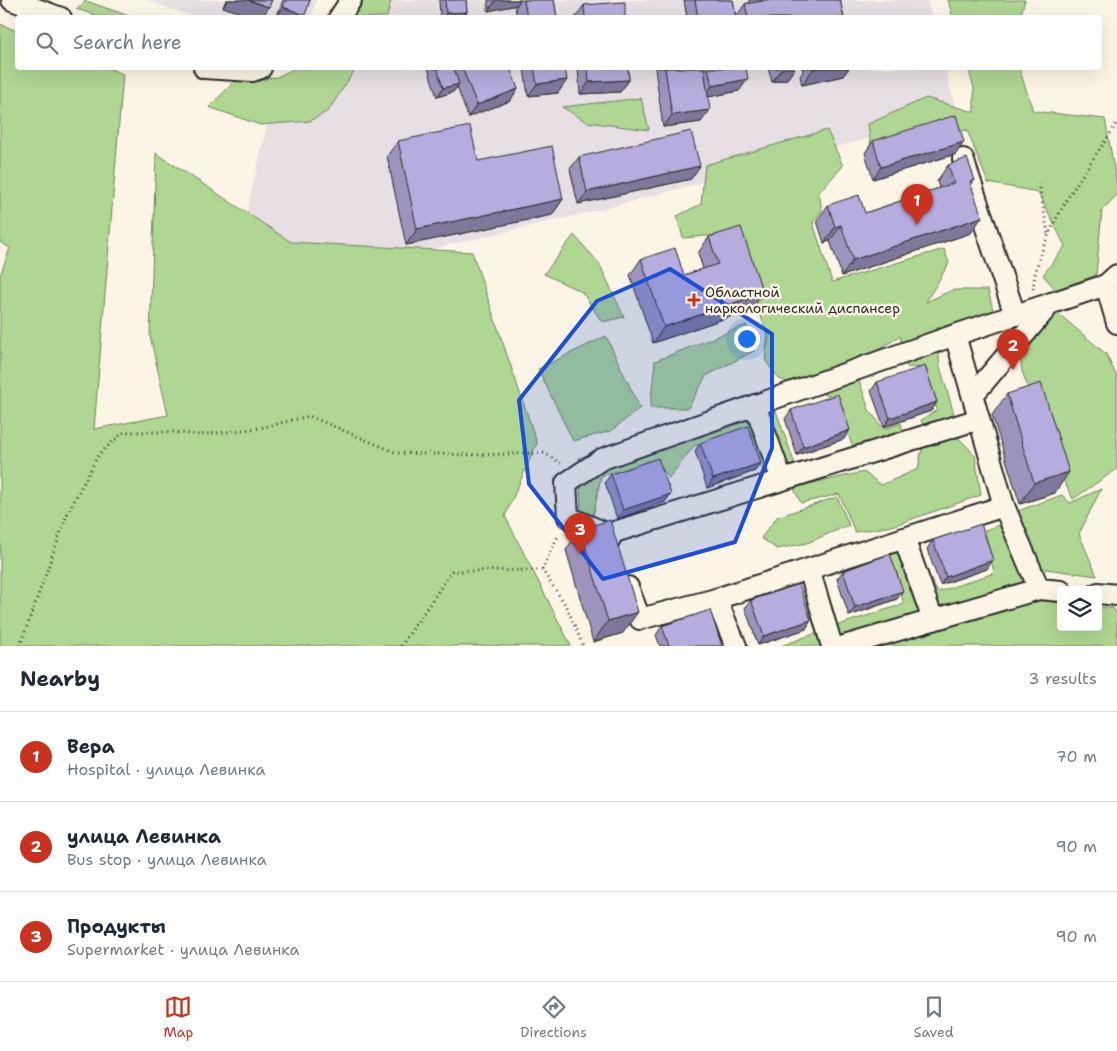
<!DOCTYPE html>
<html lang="en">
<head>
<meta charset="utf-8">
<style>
  :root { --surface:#fff; --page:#f2f2f3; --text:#1f2937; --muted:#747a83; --line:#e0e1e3; --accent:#c8321e }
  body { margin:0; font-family:"Shantell Sans",sans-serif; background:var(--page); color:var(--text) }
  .controls { position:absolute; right:15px; bottom:15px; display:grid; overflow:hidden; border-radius:5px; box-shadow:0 5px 20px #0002 }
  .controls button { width:45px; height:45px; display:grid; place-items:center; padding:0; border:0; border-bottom:1px solid var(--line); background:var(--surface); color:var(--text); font:25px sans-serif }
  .you { position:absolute; left:746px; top:338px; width:18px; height:18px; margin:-12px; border:4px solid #fff; border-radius:50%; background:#1a73e8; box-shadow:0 0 0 8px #1a73e833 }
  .badge { display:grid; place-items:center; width:32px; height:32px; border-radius:50%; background:var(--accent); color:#fff; font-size:16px; font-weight:700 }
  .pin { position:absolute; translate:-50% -41px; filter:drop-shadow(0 1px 2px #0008) }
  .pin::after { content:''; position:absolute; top:26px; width:18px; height:15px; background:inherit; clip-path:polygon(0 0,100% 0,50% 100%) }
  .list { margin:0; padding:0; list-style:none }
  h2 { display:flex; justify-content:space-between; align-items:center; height:65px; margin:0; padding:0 20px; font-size:21px }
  h2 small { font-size:16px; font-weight:400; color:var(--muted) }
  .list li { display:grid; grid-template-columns:32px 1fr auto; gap:15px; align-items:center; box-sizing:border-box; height:90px; padding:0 20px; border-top:1px solid var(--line) }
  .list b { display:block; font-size:19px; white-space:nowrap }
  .list p { margin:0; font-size:16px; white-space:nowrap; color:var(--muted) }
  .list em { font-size:16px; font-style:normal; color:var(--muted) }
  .icon { flex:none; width:28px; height:28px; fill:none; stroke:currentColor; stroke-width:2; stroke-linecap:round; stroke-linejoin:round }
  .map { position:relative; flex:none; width:1117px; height:646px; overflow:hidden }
  .search { position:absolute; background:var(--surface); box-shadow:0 5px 20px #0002; left:15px; right:15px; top:15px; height:55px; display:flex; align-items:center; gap:12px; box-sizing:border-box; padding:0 18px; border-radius:5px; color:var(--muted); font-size:19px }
  .sheet { height:335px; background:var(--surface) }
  nav { display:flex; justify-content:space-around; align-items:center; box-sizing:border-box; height:70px; border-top:1px solid var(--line); background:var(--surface); font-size:14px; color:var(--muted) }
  nav a { display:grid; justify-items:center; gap:2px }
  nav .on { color:var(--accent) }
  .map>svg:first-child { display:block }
  .built { fill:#e7dfe3 }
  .green { fill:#afd692; stroke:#6d805e }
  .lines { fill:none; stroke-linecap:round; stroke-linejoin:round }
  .minor-casing { stroke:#2b2b2b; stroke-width:24 }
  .path { stroke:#2b2b2b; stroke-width:3; stroke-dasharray:1 4; stroke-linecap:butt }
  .minor { stroke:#fcf5e5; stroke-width:20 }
  .wall { fill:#9d94be; stroke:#2b2b2b }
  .shaded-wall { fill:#7f789b; stroke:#2b2b2b }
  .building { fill:#b6acdd; stroke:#2b2b2b }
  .marked { fill:#1d4ed8; fill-opacity:0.2; stroke:#1d4ed8; stroke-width:4; stroke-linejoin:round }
  .poi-dot { fill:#c8321e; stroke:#fcf5e5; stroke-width:2 }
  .labels { text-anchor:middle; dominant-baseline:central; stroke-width:5; stroke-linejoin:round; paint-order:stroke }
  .poi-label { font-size:14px; fill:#2b2b2b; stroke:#fcf5e5; text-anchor:start }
</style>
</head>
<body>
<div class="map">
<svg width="1117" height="646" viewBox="0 0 1117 646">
  <rect width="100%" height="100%" fill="#fcf5e5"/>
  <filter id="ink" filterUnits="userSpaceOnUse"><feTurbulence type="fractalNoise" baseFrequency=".02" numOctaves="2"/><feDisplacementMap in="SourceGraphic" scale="10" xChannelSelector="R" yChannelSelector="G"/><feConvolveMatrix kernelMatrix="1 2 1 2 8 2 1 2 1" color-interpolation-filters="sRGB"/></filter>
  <g filter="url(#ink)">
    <g class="built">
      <polygon points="146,0 316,0 311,18 195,17"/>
      <polygon points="368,0 927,0 932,17 356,18"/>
      <polygon points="324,68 945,68 957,115 595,211 397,257 241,237 271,107"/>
    </g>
    <g class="green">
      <polygon points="363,0 391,0 387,17 352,18"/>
      <polygon points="948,0 1025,0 1020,17 953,18"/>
      <polygon points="86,1 132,17 102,17 76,9"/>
      <polygon points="0,24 17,31 18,68 108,68 123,74 94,429 168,415 150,336 156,153 291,242 472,252 537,443 505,516 571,646 0,646 0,276 10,248 0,242"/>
      <polygon points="295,68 356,68 328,111 310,121 260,125 209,107 234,82 277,77"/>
      <polygon points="968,68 1019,68 1033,111 1105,119 1117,185 1117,195 1102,210 1096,275 1056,290 1043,275 1065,246 1038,192 988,183 967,130 871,147 868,124 926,98 974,112 974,88"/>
      <polygon points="641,98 649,130 587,122 562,107"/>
      <polygon points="827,130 843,166 819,192 822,211 813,223 832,282 944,249 949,263 926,302 952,290 988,290 994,314 936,328 940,367 954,414 944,425 926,431 921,420 937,410 926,368 907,367 900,336 854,365 869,410 884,429 901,423 904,436 854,449 833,397 779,379 765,360 768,335 729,234 683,238 677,216 701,204 705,165"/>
      <polygon points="574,235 599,263 624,317 602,322 582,292 544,274"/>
      <polygon points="1054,310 1106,354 1117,377 1117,469 1073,499 1058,470 1022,371 1019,349"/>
      <polygon points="746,325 754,351 706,376 688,408 650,408 655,361"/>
      <polygon points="606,336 640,408 611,431 573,441 538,369"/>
      <polygon points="734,407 776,411 796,467 764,472 741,433 694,446 669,478 657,462 601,476 593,517 581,514 579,458 697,414"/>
      <polygon points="954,433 975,455 981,495 892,526 855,532 839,494 801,503 793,487 864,472 881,485 918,469 923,443"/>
      <polygon points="1101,489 1079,534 1097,576 1039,568 1018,511 1062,495 1070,503"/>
      <polygon points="837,497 849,525 807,543 777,549 761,538 777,517"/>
      <polygon points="999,525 1037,600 1061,603 1061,627 1098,627 1098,607 1113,608 1117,615 1117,646 781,646 835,626 904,604 888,555 911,547 938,592 994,573 985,530"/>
    </g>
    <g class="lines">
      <defs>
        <g id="minor">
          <polyline points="12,0 61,18"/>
          <polyline points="339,18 351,0"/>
          <polyline points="204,68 252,71 261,68"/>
          <polyline points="963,159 1015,315"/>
          <polyline points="1106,285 1117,323"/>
          <polyline points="955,335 1004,506"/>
          <polyline points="973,395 1051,303"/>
          <polyline points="755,405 782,480"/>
          <polyline points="608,534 979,419"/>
          <polyline points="904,538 933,620"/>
          <polyline points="610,539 608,534 568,517 566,483 602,459 955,335 1106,285 1117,275"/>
          <polyline points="809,569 832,646"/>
          <polyline points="628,587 640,619 716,599 1004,506 1039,589 1061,591"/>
          <polyline points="1098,593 1117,595"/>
          <polyline points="716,599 736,646"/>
          <polyline points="844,646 1039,589"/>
        </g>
      </defs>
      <use href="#minor" class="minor-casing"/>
      <g class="path">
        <polyline points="1039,183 1048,234"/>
        <path d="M1033,289C1038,232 1086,171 1117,123"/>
        <polyline points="542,570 559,534"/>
        <polyline points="20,646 68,512 99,454 124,432 173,432 199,435 260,428 309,416 397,453 477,455 544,453 561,463"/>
        <polyline points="401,646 452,571 542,570 567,607 583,646"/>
      </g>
      <use href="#minor" class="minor"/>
    </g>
    <g class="wall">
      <polygon points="226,0 272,0 223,7"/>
      <polygon points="283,0 310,0 303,18 282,18 277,16"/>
      <polygon points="439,0 466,0 467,12 463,18 440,18"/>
      <polygon points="488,0 554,0 557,18 517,18 515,7 517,5 488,11"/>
      <polygon points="684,0 733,0 736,17 745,4 749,3 749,0 840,0 844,18 687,18"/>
      <polygon points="584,5 625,18 575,18"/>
      <polygon points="428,68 510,68 510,101 468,117 457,87 453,92 437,97"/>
      <polygon points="524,68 565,68 558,93 528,96"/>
      <polygon points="578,68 628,68 629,80 620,92 580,94"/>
      <polygon points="655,68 746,68 739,91 708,97 701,122 663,127"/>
      <polygon points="768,68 795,68 787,79 772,82"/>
      <polygon points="802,68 849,68 843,76 802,85 800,76 803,72"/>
      <polygon points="398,141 478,161 563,199 552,215 406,245 387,156"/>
      <polygon points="873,141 956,154 873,179 865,153"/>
      <polygon points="579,157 691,179 578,204 570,169"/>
      <polygon points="948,165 975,180 971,185 971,233 842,276 830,241 824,243 817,221 828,205 865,213 939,188 937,181"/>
      <polygon points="709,237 752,309 653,343 630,275 641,259 684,275 703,269 698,253"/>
      <polygon points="877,382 937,402 931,411 884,427 871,391"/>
      <polygon points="1007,394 1055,493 1020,504 992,415"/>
      <polygon points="791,410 844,439 797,455 785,419"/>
      <polygon points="700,443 761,463 755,471 707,488 695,451"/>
      <polygon points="611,474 671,494 665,502 617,519 605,482"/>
      <polygon points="580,529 623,633 593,642 566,550"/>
      <polygon points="933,540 987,569 940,585 927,549"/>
      <polygon points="843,571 897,599 849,616 837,579"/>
      <polygon points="751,600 806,629 758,645 745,608"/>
      <polygon points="662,626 722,646 660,646 656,635"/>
    </g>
    <g class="shaded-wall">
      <polygon points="228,0 248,0 269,7 262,18 254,18 223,7"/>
      <polygon points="496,0 520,0 517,5 488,11"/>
      <polygon points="283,7 305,15 303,18 282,18 277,16"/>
      <polygon points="467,12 463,18 443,18 446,13"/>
      <polygon points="782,68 795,68 787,79 772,82"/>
      <polygon points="820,68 849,68 843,76 802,85 813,69"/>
      <polygon points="748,79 739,91 703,98 712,86"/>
      <polygon points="567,80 558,93 528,96 537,84"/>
      <polygon points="629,80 620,92 580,94 589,82"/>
      <polygon points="459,84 453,92 437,97 443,88"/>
      <polygon points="518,89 510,101 468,117 477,105"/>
      <polygon points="710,110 701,122 663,127 672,115"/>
      <polygon points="964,142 956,154 873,179 881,167"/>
      <polygon points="700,166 691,179 578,204 587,192"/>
      <polygon points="563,199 552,215 406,245 417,229"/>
      <polygon points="982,217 971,233 842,276 853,260"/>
      <polygon points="841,225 830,241 824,243 835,227"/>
      <polygon points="763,293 752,309 653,343 664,327"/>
      <polygon points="937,402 931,411 884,427 890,418"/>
      <polygon points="850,430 844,439 797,455 803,447"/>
      <polygon points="761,463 755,471 707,488 713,479"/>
      <polygon points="1069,472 1055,493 1020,504 1034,483"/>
      <polygon points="671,494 665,502 617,519 623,510"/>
      <polygon points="993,560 987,569 940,585 946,577"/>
      <polygon points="903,591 897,599 849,616 855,607"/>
      <polygon points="638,612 623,633 593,642 608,621"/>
      <polygon points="811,620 806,629 758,645 764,636"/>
    </g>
    <g class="building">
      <polygon points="248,0 272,0 269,7"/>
      <polygon points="286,0 310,0 305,15 283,7"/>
      <polygon points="445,0 466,0 467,12 446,13"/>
      <polygon points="524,0 554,0 557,18 527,18"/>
      <polygon points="695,0 733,0 736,18 698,18"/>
      <polygon points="763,0 840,0 844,18 748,18 745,4 763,1"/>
      <polygon points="625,2 625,18 585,18 584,5"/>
      <polygon points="437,68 454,68 459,84 443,88"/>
      <polygon points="462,68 510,68 518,89 477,105"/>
      <polygon points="534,68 565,68 567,80 537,84"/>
      <polygon points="588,68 628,68 629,80 589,82"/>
      <polygon points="665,68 704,68 710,110 672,115"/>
      <polygon points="708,68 746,68 748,79 712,86"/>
      <polygon points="956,115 964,142 881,167 873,141"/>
      <polygon points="470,126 478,161 552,146 563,199 417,229 398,141"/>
      <polygon points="691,131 700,166 587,192 579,157"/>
      <polygon points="967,158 975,180 970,182 982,217 853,260 841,225 835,227 828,205 859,195 865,213 954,183 948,165"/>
      <polygon points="741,227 763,293 664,327 641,259 675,248 684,275 718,264 709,237"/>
      <polygon points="925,366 937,402 890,418 877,382"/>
      <polygon points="1041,383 1069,472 1034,483 1007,394"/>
      <polygon points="838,394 850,430 803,447 791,410"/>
      <polygon points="748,426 761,463 713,479 700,443"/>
      <polygon points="658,458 671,494 623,510 611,474"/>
      <polygon points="610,520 638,612 608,621 580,529"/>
      <polygon points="981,524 993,560 946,577 933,540"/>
      <polygon points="890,554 903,591 855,607 843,571"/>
      <polygon points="799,584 811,620 764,636 751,600"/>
      <polygon points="710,610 722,646 669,646 662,626"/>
    </g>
  </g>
  <path class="marked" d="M670,269L772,334V448L735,542L603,579L529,484L519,400L597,301Z"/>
  <path class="poi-dot" d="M691.5 292.5h5v5h5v5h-5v5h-5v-5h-5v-5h5z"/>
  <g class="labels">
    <g class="poi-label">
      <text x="705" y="292">Областной<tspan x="705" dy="16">наркологический диспансер</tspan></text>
    </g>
  </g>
</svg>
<div class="controls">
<button><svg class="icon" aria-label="layers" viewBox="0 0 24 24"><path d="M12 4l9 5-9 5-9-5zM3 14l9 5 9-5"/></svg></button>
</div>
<div class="you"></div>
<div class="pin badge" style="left:917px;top:225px">1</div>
<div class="pin badge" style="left:1013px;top:370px">2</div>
<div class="pin badge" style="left:580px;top:554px">3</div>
<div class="search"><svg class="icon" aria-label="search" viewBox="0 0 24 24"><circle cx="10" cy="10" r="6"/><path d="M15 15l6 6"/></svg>Search here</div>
</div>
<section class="sheet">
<h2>Nearby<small>3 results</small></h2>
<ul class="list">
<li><span class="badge">1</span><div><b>Вера</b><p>Hospital · улица Левинка</p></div><em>70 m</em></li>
<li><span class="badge">2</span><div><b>улица Левинка</b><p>Bus stop · улица Левинка</p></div><em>90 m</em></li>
<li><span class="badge">3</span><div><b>Продукты</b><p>Supermarket · улица Левинка</p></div><em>90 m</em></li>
</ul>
</section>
<nav>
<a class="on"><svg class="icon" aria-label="map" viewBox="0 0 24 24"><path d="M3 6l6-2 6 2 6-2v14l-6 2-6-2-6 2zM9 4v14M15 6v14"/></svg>Map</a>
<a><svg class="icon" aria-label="directions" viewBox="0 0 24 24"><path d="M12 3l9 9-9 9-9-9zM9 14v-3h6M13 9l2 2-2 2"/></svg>Directions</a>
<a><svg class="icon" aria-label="saved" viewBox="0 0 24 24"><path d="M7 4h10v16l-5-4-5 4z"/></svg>Saved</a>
</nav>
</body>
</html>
